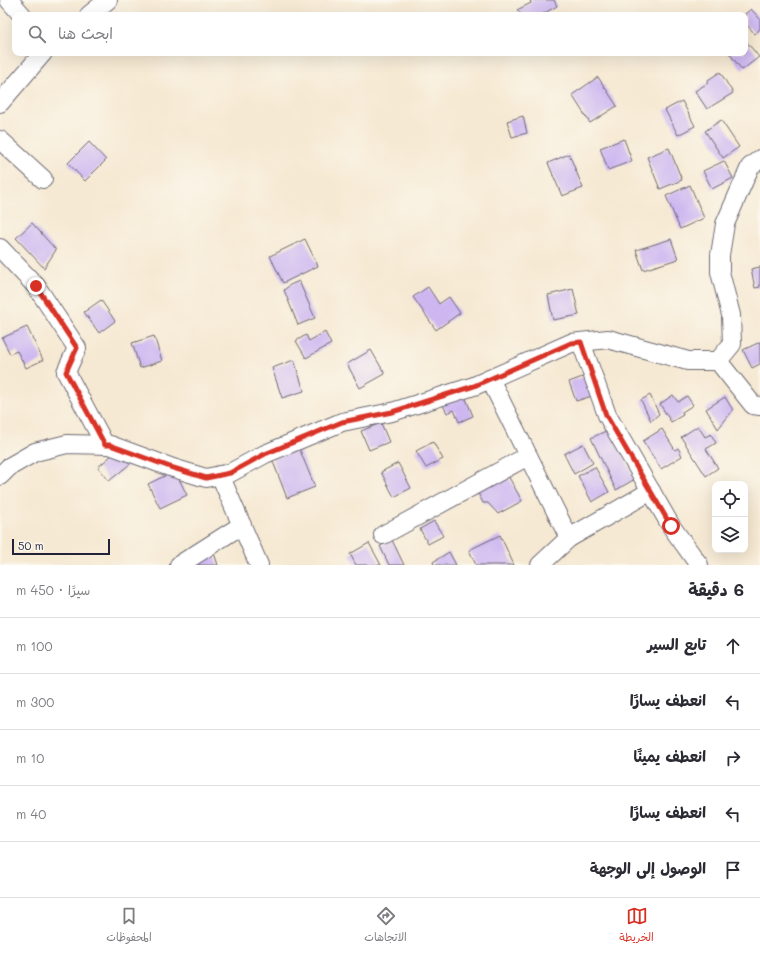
<!DOCTYPE html>
<html lang="ar">
<head>
<meta charset="utf-8">
<style>
  :root { --surface:#fff; --page:#f2f2f3; --text:#2b2b33; --muted:#7c7c81; --line:#e1e1e2; --accent:#d93025 }
  body { margin:0; font-family:Mali,"Playpen Sans Arabic",sans-serif; background:var(--page); color:var(--text); direction:rtl }
  .controls { position:absolute; right:12px; bottom:12px; display:grid; overflow:hidden; border-radius:8px; box-shadow:0 4px 16px #0002 }
  .controls button { width:36px; height:36px; display:grid; place-items:center; padding:0; border:0; border-bottom:1px solid var(--line); background:var(--surface); color:var(--text); font:20px sans-serif }
  .scale { position:absolute; left:12px; bottom:10px; width:98px; box-sizing:border-box; padding-left:4px; border:2px solid #22223b; border-top:0; font-size:11px; line-height:14px; white-space:nowrap; color:#22223b; -webkit-text-stroke:3px #fbf7ec; paint-order:stroke }
  .stop { position:absolute; width:12px; height:12px; margin:-9px; border:3px solid #d93025; border-radius:50%; background:#fff }
  .stop.end { background:#d93025; border-color:#fff; box-shadow:0 1px 4px #0008 }
  .list { margin:0; padding:0; list-style:none }
  h2 { display:flex; justify-content:space-between; align-items:center; height:52px; margin:0; padding:0 16px; font-size:17px }
  h2 small { font-size:13px; font-weight:400; color:var(--muted) }
  .list li { display:grid; grid-template-columns:26px 1fr auto; gap:12px; align-items:center; box-sizing:border-box; height:56px; padding:0 16px; border-top:1px solid var(--line) }
  .list b { display:block; font-size:15px; white-space:nowrap }
  .list em { font-size:13px; font-style:normal; color:var(--muted) }
  .icon { flex:none; width:22px; height:22px; fill:none; stroke:currentColor; stroke-width:2; stroke-linecap:round; stroke-linejoin:round }
  .map { position:relative; flex:none; width:760px; height:565px; overflow:hidden; direction:ltr }
  .search { position:absolute; background:var(--surface); box-shadow:0 4px 16px #0002; left:12px; right:12px; top:12px; height:44px; display:flex; align-items:center; gap:10px; box-sizing:border-box; padding:0 14px; border-radius:8px; color:var(--muted); font-size:15px }
  .sheet { height:332px; background:var(--surface) }
  nav { display:flex; justify-content:space-around; align-items:center; box-sizing:border-box; height:56px; border-top:1px solid var(--line); background:var(--surface); font-size:11px; color:var(--muted) }
  nav a { display:grid; justify-items:center; gap:2px }
  nav .on { color:var(--accent) }
  .map>svg:first-child { display:block }
  .building { fill:#ceb7f1 }
  .lines { fill:none; stroke-linecap:round; stroke-linejoin:round }
  .minor-casing { stroke:#6c6870; stroke-width:20 }
  .minor { stroke:#fff; stroke-width:18 }
  .route { stroke:#d93025; stroke-width:5 }
</style>
</head>
<body>
<div class="map">
<svg width="760" height="565" viewBox="0 0 760 565">
  <rect width="100%" height="100%" fill="#fbf7ec"/>
  <filter id="ink" filterUnits="userSpaceOnUse"><feTurbulence type="fractalNoise" baseFrequency=".025" numOctaves="2"/><feDisplacementMap in="SourceGraphic" scale="8" xChannelSelector="R" yChannelSelector="G"/><feConvolveMatrix kernelMatrix="1 2 1 2 8 2 1 2 1" color-interpolation-filters="sRGB"/></filter>
  <filter id="wash" filterUnits="userSpaceOnUse"><feTurbulence type="fractalNoise" baseFrequency=".012" numOctaves="4" result="noise"/><feDisplacementMap in="SourceGraphic" scale="16" xChannelSelector="R" yChannelSelector="G"/><feGaussianBlur stdDeviation="0.9" result="paint"/><feColorMatrix in="noise" values="0 0 0 0 0 0 0 0 0 0 0 0 0 0 0 0 0 1.4 0 .05"/><feComposite in="paint" operator="in"/></filter>
  <g filter="url(#wash)">
    <rect width="100%" height="100%" fill="#f6e9d3"/>
    <g id="blocks">
      <g class="building">
        <polygon points="530,0 554,0 557,6 541,15 522,15 517,10 531,3"/>
        <polygon points="751,9 760,19 760,29 755,34 745,23 745,14"/>
        <polygon points="745,40 759,57 742,70 729,53 745,53"/>
        <polygon points="720,72 733,93 707,109 695,91 708,83 708,80"/>
        <polygon points="598,77 617,106 590,123 572,95"/>
        <polygon points="682,101 695,126 678,135 665,110"/>
        <polygon points="523,116 527,133 512,137 507,121"/>
        <polygon points="721,120 739,147 723,158 705,131"/>
        <polygon points="624,139 632,161 608,170 600,148"/>
        <polygon points="89,142 106,160 85,181 68,163"/>
        <polygon points="669,148 682,180 660,189 647,157"/>
        <polygon points="569,154 583,188 562,196 548,163"/>
        <polygon points="724,161 733,178 712,189 703,171"/>
        <polygon points="690,185 704,218 680,229 666,196"/>
        <polygon points="32,223 56,250 44,268 16,238"/>
        <polygon points="305,239 318,266 283,283 270,256"/>
        <polygon points="671,239 678,259 643,270 636,250"/>
        <polygon points="760,267 760,287 755,288 751,269"/>
        <polygon points="299,281 315,318 298,325 284,290 290,285"/>
        <polygon points="428,287 439,304 449,297 460,313 436,330 413,297"/>
        <polygon points="573,289 579,315 553,320 548,295"/>
        <polygon points="101,300 115,321 99,333 84,312"/>
        <polygon points="27,327 43,360 26,368 17,351 10,354 2,338"/>
        <polygon points="325,332 331,344 306,358 296,341 306,335 309,341"/>
        <polygon points="154,336 162,361 140,368 132,343"/>
        <polygon points="760,342 760,364 752,368 743,350"/>
        <polygon points="371,350 385,374 360,388 347,364"/>
        <polygon points="294,360 304,391 282,398 272,368"/>
        <polygon points="585,376 592,396 576,401 569,382"/>
        <polygon points="464,394 473,416 459,422 454,410 447,413 442,403"/>
        <polygon points="650,395 659,414 651,421 641,400"/>
        <polygon points="673,395 678,402 687,396 693,405 682,412 683,415 671,422 660,404"/>
        <polygon points="725,397 733,410 718,429 706,409"/>
        <polygon points="381,423 389,442 369,450 361,431"/>
        <polygon points="698,426 705,437 711,434 716,443 706,449 718,468 706,476 681,437"/>
        <polygon points="610,429 635,479 616,490 591,438"/>
        <polygon points="662,429 675,450 678,448 682,456 661,469 643,441"/>
        <polygon points="433,442 443,459 426,468 416,451"/>
        <polygon points="583,444 593,463 574,474 564,454"/>
        <polygon points="299,448 315,487 287,498 272,459"/>
        <polygon points="118,450 130,464 109,481 98,467"/>
        <polygon points="398,463 411,488 394,497 381,472"/>
        <polygon points="595,467 609,492 592,502 578,476"/>
        <polygon points="505,470 522,501 498,514 488,503 483,503 475,487"/>
        <polygon points="175,471 187,495 160,508 148,484"/>
        <polygon points="434,521 443,536 428,544 420,529"/>
        <polygon points="500,535 514,565 476,565 469,550"/>
        <polygon points="392,540 404,565 389,565 380,546"/>
        <polygon points="369,543 381,565 356,565 350,554"/>
        <polygon points="449,552 456,565 434,565 433,562"/>
        <polygon points="214,553 218,565 197,565 195,559"/>
      </g>
    </g>
  </g>
  <g filter="url(#ink)">
    <use href="#blocks" fill-opacity="0" stroke="#6c6870" stroke-width="1"/>
    <g class="lines">
      <defs>
        <g id="minor">
          <polyline points="9,0 22,15"/>
          <polyline points="89,15 108,0"/>
          <polyline points="0,103 43,53"/>
          <polyline points="0,140 43,179"/>
          <polyline points="0,248 36,286 77,348 66,372 105,445"/>
          <polyline points="581,342 607,415 671,526 699,565"/>
          <polyline points="718,361 753,405 760,406"/>
          <polyline points="490,379 569,538"/>
          <polyline points="220,475 259,565"/>
          <polyline points="0,476 9,467 35,452 67,444 110,445 170,467 206,478 230,473 265,454 342,422 392,412 474,386 571,343 608,339 688,361 718,361 732,344 731,315 720,272 720,255 725,224 750,167 760,159"/>
          <polyline points="383,535 528,456"/>
          <polyline points="179,565 242,525"/>
          <polyline points="540,565 569,538 651,491"/>
        </g>
      </defs>
      <use href="#minor" class="minor-casing"/>
      <use href="#minor" class="minor"/>
    </g>
  </g>
  <g class="lines" filter="url(#ink)">
    <polyline class="route" points="36,286 77,348 66,372 105,445 110,445 170,467 206,478 230,473 265,454 342,422 392,412 474,386 571,343 581,342 606,415 671,526"/>
  </g>
</svg>
<div class="controls">
<button><svg class="icon" aria-label="locate" viewBox="0 0 24 24"><circle cx="12" cy="12" r="6"/><path d="M12 2v4M12 18v4M2 12h4M18 12h4"/></svg></button>
<button><svg class="icon" aria-label="layers" viewBox="0 0 24 24"><path d="M12 4l9 5-9 5-9-5zM3 14l9 5 9-5"/></svg></button>
</div>
<div class="scale">50 m</div>
<div class="stop" style="left:671px;top:526px"></div>
<div class="stop end" style="left:36px;top:286px"></div>
<div class="search"><svg class="icon" aria-label="search" viewBox="0 0 24 24"><circle cx="10" cy="10" r="6"/><path d="M15 15l6 6"/></svg>ابحث هنا</div>
</div>
<section class="sheet">
<h2>6 دقيقة<small>سيرًا · 450 m</small></h2>
<ul class="list">
<li><svg class="icon" aria-label="ahead" viewBox="0 0 24 24"><path d="M12 20V5M6 11l6-6 6 6"/></svg><div><b>تابع السير</b></div><em>100 m</em></li>
<li><svg class="icon" aria-label="left" viewBox="0 0 24 24"><path d="M17 20v-9H6M10 6l-5 5 5 5"/></svg><div><b>انعطف يسارًا</b></div><em>300 m</em></li>
<li><svg class="icon" aria-label="right" viewBox="0 0 24 24"><path d="M7 20v-9h11M14 6l5 5-5 5"/></svg><div><b>انعطف يمينًا</b></div><em>10 m</em></li>
<li><svg class="icon" aria-label="left" viewBox="0 0 24 24"><path d="M17 20v-9H6M10 6l-5 5 5 5"/></svg><div><b>انعطف يسارًا</b></div><em>40 m</em></li>
<li><svg class="icon" aria-label="arrive" viewBox="0 0 24 24"><path d="M6 21V4h12l-3 4 3 4H6"/></svg><div><b>الوصول إلى الوجهة</b></div></li>
</ul>
</section>
<nav>
<a class="on"><svg class="icon" aria-label="map" viewBox="0 0 24 24"><path d="M3 6l6-2 6 2 6-2v14l-6 2-6-2-6 2zM9 4v14M15 6v14"/></svg>الخريطة</a>
<a><svg class="icon" aria-label="directions" viewBox="0 0 24 24"><path d="M12 3l9 9-9 9-9-9zM9 14v-3h6M13 9l2 2-2 2"/></svg>الاتجاهات</a>
<a><svg class="icon" aria-label="saved" viewBox="0 0 24 24"><path d="M7 4h10v16l-5-4-5 4z"/></svg>المحفوظات</a>
</nav>
</body>
</html>
